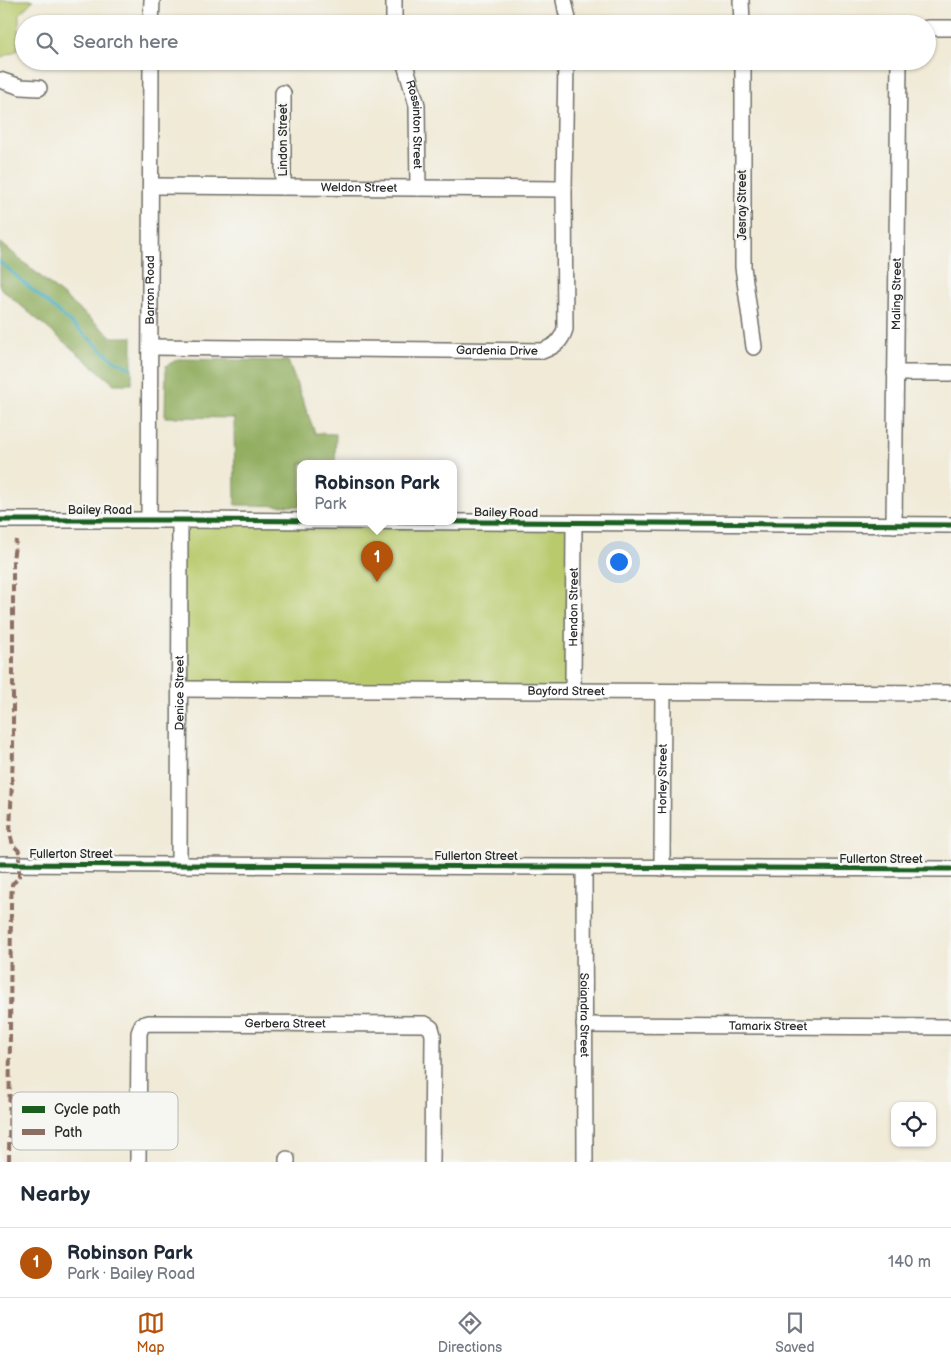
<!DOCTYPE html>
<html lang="en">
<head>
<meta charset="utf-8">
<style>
  :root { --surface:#fff; --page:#f6f6f7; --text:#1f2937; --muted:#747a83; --line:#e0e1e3; --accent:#b45309 }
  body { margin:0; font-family:"Balsamiq Sans",sans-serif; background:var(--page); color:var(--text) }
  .controls { position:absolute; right:15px; bottom:15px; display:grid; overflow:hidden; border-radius:10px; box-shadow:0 1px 4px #0004 }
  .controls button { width:45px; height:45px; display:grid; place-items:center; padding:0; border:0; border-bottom:1px solid var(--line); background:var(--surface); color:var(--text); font:25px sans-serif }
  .you { position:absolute; left:618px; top:561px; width:18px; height:18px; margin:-12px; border:4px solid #fff; border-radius:50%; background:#1a73e8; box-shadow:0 0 0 8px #1a73e833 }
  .badge { display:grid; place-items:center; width:32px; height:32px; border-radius:50%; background:var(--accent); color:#fff; font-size:16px; font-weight:700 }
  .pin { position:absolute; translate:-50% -41px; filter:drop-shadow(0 1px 2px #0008) }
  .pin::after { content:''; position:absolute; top:26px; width:18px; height:15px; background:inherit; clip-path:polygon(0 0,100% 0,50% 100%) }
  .popup { position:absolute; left:297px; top:460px; width:160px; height:65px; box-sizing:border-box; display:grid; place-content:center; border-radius:10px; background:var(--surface); filter:drop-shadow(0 1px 4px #0005); font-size:16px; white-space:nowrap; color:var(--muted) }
  .popup b { font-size:19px; color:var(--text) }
  .popup::after { content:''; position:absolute; left:50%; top:100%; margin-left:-10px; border:10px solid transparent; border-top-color:var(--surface) }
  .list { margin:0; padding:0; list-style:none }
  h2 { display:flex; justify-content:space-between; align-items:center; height:65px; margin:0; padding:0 20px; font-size:21px }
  h2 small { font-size:16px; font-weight:400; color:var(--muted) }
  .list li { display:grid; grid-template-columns:32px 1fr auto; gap:15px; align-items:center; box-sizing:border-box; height:70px; padding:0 20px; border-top:1px solid var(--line) }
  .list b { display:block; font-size:19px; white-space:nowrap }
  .list p { margin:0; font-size:16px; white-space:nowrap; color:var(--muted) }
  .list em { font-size:16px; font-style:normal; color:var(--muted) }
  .icon { flex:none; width:28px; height:28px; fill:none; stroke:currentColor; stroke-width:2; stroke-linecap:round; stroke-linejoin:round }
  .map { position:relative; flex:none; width:951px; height:1162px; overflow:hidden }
  .search { position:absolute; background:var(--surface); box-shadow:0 1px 4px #0004; left:15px; right:15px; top:15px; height:55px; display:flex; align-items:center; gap:12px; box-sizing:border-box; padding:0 18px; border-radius:28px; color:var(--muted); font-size:19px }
  .sheet { height:135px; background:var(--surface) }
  nav { display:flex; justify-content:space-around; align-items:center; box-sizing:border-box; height:70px; border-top:1px solid var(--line); background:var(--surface); font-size:14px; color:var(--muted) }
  nav a { display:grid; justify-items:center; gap:2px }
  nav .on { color:var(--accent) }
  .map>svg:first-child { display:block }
  .green { fill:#b9ca6d; stroke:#727a4c }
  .forest { fill:#92ae60; stroke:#5e6c46 }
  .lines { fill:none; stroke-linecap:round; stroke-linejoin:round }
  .stream { stroke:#3eabbd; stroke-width:3 }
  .minor-casing { stroke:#706e67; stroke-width:18 }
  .minor { stroke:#fff; stroke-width:15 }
  .quiet { stroke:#8d6e63; stroke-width:4; stroke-dasharray:8 4; stroke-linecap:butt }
  .cycleway-casing { stroke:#f6f6f2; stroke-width:8 }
  .cycleway { stroke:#1b5e20; stroke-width:5 }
  .labels { text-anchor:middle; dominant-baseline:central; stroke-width:5; stroke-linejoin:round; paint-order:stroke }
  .street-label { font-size:12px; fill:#2b2b2b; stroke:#f6f6f2 }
  .key { fill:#f6f6f2; stroke:#b9b9b6; stroke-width:1 }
  .key-label { font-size:14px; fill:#2b2b2b }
</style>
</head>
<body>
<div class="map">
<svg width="951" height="1162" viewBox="0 0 951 1162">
  <rect width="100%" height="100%" fill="#f6f6f2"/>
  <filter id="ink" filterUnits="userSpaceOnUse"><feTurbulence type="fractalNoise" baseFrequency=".02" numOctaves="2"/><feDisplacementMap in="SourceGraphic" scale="10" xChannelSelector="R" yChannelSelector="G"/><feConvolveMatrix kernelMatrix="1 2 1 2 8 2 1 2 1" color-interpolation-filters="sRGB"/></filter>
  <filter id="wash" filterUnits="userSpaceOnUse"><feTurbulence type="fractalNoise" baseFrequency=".0096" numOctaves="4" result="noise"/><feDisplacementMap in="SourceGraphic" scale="20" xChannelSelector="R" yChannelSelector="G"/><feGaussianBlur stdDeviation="1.12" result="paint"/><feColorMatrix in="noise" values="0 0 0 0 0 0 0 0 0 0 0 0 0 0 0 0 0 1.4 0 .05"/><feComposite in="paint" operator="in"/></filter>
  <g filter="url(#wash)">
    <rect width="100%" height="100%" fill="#f0ead7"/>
    <g class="green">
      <polygon points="0,0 33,0 19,15 18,50 0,58"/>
      <polygon points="180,520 574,523 573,691 180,689"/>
    </g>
    <g class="forest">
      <polygon points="0,242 112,337 132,337 132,384 114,384 0,288"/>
      <polygon points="178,359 288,361 315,433 336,434 335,463 301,463 301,506 235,505 234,418 165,417 166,366"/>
    </g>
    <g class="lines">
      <polyline class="stream" points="0,262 114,360 131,368"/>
    </g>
  </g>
  <g filter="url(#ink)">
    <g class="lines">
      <defs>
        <g id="minor">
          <polyline points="564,0 569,24"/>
          <polyline points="741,0 742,24"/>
          <polyline points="151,24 152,0"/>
          <polyline points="394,24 394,0"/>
          <polyline points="927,28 951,28"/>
          <path id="s1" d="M404,61L417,105L418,188"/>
          <polyline points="743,61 743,267 754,347"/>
          <polyline points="0,80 21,87 39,88"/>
          <path id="s2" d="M151,186L564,189"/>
          <polyline points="283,187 283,93"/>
          <path id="s3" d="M151,347L542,351C555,346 561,342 565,329L564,189L566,61"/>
          <polyline points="895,373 951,373"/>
          <polyline points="0,520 180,520 951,525"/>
          <path id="s4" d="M149,520L151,61"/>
          <path id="s5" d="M894,525L899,61"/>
          <path id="s6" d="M180,689L951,693"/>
          <path id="s7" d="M573,691L574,523"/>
          <polyline points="0,864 951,869"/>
          <path id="s8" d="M179,865L180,520"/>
          <path id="s9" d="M584,867L585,1162"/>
          <path id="s10" d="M662,868L663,692"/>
          <path id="s11" d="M584,1025L951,1027"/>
          <polyline points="287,1159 287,1162"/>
          <path id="s12" d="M138,1162L139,1033L142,1025L149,1023L425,1024L431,1028L433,1035L432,1162"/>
        </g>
      </defs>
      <use href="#minor" class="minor-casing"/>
      <use href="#minor" class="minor"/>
      <polyline class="quiet" points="9,1162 11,904 12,884 19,878 19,851 13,845 10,834 13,751 13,559 16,540"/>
      <defs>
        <g id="cycleway">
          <polyline points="0,520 180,520 951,525"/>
          <polyline points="0,864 951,869"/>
        </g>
      </defs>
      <use href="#cycleway" class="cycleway-casing"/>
      <use href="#cycleway" class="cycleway"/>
    </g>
  </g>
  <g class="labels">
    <g class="street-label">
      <text stroke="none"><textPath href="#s1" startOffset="65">Rossinton Street</textPath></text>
      <text transform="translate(283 140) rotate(-90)">Lindon Street</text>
      <text stroke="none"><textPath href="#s2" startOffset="208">Weldon Street</textPath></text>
      <text transform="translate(742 205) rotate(-90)">Jesray Street</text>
      <text stroke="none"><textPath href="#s4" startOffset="230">Barron Road</textPath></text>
      <text stroke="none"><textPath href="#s5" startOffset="231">Maling Street</textPath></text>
      <text stroke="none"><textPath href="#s3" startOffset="346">Gardenia Drive</textPath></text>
      <text x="100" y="510">Bailey Road</text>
      <text transform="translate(506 513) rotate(1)">Bailey Road</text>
      <text stroke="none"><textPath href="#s7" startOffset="84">Hendon Street</textPath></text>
      <text stroke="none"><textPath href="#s6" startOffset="386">Bayford Street</textPath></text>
      <text stroke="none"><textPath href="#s8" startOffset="172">Denice Street</textPath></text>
      <text stroke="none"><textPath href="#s10" startOffset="89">Horley Street</textPath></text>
      <text x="71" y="854">Fullerton Street</text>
      <text x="476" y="856">Fullerton Street</text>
      <text x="881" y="859">Fullerton Street</text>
      <text stroke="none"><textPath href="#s9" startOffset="148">Soiandra Street</textPath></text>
      <text stroke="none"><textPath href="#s12" startOffset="281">Gerbera Street</textPath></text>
      <text stroke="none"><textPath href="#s11" startOffset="184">Tamarix Street</textPath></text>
    </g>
  </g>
  <rect x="12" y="1092" width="166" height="58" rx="8" class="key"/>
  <rect x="22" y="1106" width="23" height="7" fill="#1b5e20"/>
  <rect x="22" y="1129" width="23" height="6" fill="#8d6e63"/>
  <g class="key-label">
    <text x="54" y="1114">Cycle path</text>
    <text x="54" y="1137">Path</text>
  </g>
</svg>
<div class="controls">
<button><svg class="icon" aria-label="locate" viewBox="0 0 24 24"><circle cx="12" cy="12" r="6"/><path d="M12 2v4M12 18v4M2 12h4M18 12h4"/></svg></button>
</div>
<div class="you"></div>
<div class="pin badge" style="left:377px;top:582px">1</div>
<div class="popup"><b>Robinson Park</b>Park</div>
<div class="search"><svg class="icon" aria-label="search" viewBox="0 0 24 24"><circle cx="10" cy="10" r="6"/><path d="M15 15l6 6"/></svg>Search here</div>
</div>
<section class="sheet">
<h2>Nearby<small></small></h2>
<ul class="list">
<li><span class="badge">1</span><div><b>Robinson Park</b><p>Park · Bailey Road</p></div><em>140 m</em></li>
</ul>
</section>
<nav>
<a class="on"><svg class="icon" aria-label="map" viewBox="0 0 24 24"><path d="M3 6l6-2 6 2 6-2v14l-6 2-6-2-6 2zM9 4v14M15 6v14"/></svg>Map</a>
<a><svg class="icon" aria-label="directions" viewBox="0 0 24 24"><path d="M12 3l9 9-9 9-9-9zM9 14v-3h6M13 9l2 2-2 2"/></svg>Directions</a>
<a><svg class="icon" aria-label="saved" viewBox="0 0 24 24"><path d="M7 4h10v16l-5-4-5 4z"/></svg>Saved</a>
</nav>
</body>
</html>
